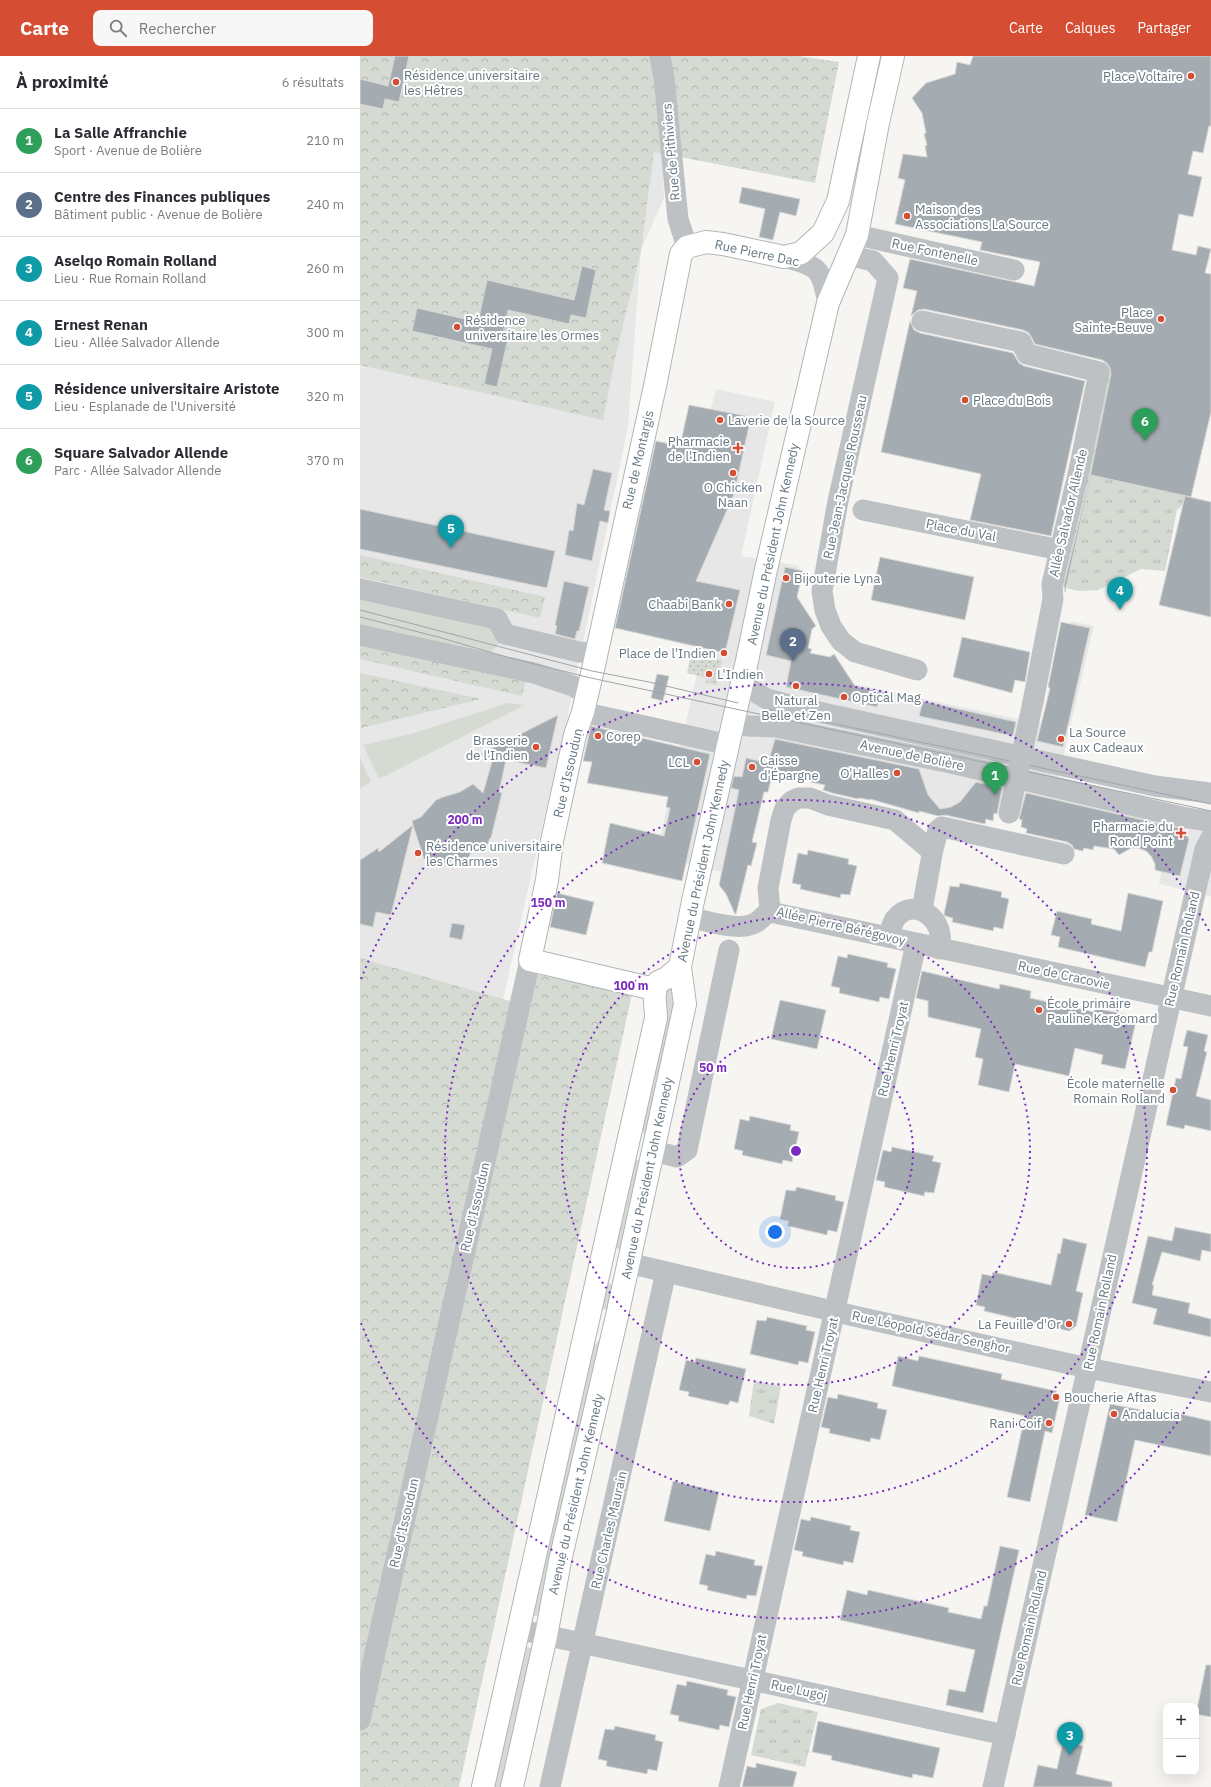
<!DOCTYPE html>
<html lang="fr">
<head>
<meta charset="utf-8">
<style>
  :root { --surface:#fff; --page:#f7f7f7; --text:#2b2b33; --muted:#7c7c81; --line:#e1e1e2; --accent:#d54d33 }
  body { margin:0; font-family:"IBM Plex Sans",sans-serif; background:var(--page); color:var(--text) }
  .controls { position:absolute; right:12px; bottom:12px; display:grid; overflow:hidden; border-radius:8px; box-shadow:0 4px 16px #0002 }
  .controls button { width:36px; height:36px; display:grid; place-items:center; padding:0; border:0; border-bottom:1px solid var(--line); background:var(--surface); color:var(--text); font:20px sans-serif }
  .you { position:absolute; left:415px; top:1176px; width:14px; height:14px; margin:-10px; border:3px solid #fff; border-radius:50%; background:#1a73e8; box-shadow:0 0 0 6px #1a73e833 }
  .badge { display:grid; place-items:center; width:26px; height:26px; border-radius:50%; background:var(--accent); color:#fff; font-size:13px; font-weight:700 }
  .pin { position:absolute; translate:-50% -33px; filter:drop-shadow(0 1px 2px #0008) }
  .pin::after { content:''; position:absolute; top:21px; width:14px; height:12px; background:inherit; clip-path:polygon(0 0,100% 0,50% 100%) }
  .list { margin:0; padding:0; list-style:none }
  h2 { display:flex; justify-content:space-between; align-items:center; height:52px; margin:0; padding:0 16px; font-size:17px }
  h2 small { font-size:13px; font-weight:400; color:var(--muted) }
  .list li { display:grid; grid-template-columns:26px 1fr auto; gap:12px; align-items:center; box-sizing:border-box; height:64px; padding:0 16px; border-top:1px solid var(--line) }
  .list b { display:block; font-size:15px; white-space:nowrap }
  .list p { margin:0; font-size:13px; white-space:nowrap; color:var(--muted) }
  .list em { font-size:13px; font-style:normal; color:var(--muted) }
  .icon { flex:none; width:22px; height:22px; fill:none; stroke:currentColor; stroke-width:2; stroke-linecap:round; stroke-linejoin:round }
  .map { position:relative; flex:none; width:851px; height:1731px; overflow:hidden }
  header { display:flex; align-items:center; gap:24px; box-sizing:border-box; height:56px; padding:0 20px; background:var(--accent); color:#fff }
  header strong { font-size:19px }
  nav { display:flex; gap:22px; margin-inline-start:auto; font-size:14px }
  .search { width:280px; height:36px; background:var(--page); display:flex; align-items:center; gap:10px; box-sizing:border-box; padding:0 14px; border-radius:8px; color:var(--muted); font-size:15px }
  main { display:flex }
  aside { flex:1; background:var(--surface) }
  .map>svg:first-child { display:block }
  .built { fill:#e6e7e6 }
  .grass { fill:#d5dad2 }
  .forest { fill:url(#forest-crowns) }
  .park { fill:url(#park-tufts) }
  .garden { fill:url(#garden-dots) }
  .building { fill:#a5acb1; stroke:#d7d7d5 }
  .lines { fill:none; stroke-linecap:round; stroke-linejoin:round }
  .major-casing { stroke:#b0b5b8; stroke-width:24 }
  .minor { stroke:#bdc1c4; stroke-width:21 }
  .major { stroke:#fff; stroke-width:22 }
  .tram { stroke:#9fa5aa; stroke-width:1 }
  .minor-bridge { stroke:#bdc1c4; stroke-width:21 }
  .ring { fill:none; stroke:#7b2cbf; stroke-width:2; stroke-dasharray:2 4 }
  .poi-dot { fill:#d54d33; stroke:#fff; stroke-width:1.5 }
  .labels { text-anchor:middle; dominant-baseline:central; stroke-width:4; stroke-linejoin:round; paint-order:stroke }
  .poi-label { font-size:13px; fill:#677781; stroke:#fff; text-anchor:start }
  .street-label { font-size:13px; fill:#677781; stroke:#fff }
  .centre { fill:#7b2cbf; stroke:#fff; stroke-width:2 }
  .ring-label { font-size:12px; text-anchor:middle; font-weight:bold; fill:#7b2cbf; stroke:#fff; stroke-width:4; stroke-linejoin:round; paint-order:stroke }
</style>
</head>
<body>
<header>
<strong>Carte</strong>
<div class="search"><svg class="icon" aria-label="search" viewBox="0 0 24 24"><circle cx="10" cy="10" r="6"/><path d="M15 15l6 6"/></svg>Rechercher</div>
<nav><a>Carte</a><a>Calques</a><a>Partager</a></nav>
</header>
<main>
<aside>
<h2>À proximité<small>6 résultats</small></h2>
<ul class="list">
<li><span class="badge" style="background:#2e9e5b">1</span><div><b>La Salle Affranchie</b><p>Sport · Avenue de Bolière</p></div><em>210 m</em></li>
<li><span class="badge" style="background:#5c6f8a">2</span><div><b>Centre des Finances publiques</b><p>Bâtiment public · Avenue de Bolière</p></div><em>240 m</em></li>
<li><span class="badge" style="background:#0f9aa8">3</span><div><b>Aselqo Romain Rolland</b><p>Lieu · Rue Romain Rolland</p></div><em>260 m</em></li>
<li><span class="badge" style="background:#0f9aa8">4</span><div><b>Ernest Renan</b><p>Lieu · Allée Salvador Allende</p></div><em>300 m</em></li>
<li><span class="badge" style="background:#0f9aa8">5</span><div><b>Résidence universitaire Aristote</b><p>Lieu · Esplanade de l'Université</p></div><em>320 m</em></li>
<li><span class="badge" style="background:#2e9e5b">6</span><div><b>Square Salvador Allende</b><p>Parc · Allée Salvador Allende</p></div><em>370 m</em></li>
</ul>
</aside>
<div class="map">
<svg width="851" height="1731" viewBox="0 0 851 1731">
  <defs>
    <pattern id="forest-crowns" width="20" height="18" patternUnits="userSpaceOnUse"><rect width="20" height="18" fill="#d5dad2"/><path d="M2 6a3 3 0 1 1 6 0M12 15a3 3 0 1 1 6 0" fill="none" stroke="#b1b6b0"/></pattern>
    <pattern id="park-tufts" width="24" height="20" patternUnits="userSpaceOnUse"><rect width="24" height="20" fill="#d5dad2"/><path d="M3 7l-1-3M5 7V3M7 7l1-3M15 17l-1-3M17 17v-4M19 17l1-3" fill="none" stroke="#b1b6b0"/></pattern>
    <pattern id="garden-dots" width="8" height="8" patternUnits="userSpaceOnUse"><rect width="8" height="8" fill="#d5dad2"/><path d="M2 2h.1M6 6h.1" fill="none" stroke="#b1b6b0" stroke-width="1.8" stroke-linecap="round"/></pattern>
  </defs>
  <rect width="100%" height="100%" fill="#f6f5f2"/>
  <g class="built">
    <polygon points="0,0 292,0 301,65 304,142 281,194 268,370 209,654 0,1569"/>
    <polygon points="356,333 415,346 381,500 439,510 425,581 456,620 686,669 711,565 734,570 697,726 851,767 851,840 799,828 805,797 796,785 619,744 593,756 565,751 432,705 385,725 366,817 296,800 345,582 309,524"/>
  </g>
  <g class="grass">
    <polygon points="0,538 129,568 140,583 138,589 130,598 0,572"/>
    <polygon points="148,647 165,649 19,723 3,689 51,678"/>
    <polygon points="0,702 11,726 0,732"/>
    <polygon points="311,930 314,933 314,963 285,1080 282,1073 298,939"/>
    <polygon points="274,1104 278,1104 280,1106 262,1191 260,1193 256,1192"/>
    <polygon points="247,1227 251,1228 254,1234 248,1254 239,1252"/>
    <polygon points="238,1285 241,1285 181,1558 176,1560 172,1559 228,1299"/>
    <polygon points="167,1591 171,1592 174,1599 144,1731 131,1731 162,1595"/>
  </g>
  <g class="forest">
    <polygon points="0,0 438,0 479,6 455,127 294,96 281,194 255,303 243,364 0,309"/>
    <polygon points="0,499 185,541 180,562 0,521"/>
    <polygon points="0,581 167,619 162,640 0,603"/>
    <polygon points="0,617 121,643 1,672"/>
    <polygon points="0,902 167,950 175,918 272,938 99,1731 0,1731"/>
  </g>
  <g class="park">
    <polygon points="750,279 851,356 831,442 817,454 805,515 781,513 738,534 719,535 693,529"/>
    <polygon points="394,1325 421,1330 414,1368 389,1360"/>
    <polygon points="418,1647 458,1656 445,1711 391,1699 401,1653"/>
  </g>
  <polygon class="garden" points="331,597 362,604 357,629 346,627 346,622 327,617"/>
  <g class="building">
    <polygon points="35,0 49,0 39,46 25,43 23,53 0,48 0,23 28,30"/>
    <polygon points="613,0 851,0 851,70 849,70 843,97 833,95 828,118 842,121 833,161 819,158 812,194 836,199 838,190 851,193 845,217 851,218 851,356 831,441 731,419 705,536 704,529 731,416 751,318 750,312 747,307 742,304 675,288 669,277 663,274 564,253 558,254 551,260 557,235 543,232 550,203 674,230 680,206 620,194 622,186 535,168 545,124 538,122 543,98 567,101 565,90 567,89 564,78 566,77 562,57 552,42 566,27 595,18 597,6 610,9"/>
    <polygon points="382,131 440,143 436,160 420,156 413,184 399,181 405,153 379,147"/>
    <polygon points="222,210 236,214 226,262 211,259 209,268 148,254 142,282 148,283 137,331 124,328 132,293 52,275 57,252 118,266 127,224 214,244"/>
    <polygon points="550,265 554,274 560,277 653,297 659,307 664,310 725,325 691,480 610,464 621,418 521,396"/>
    <polygon points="329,349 391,361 374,438 336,525 380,534 365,597 255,572 296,385 320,390"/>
    <polygon points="233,413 252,417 244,454 250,455 248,467 240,465 232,505 205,499 209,474 213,475 217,447 224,449"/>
    <polygon points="825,440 851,446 851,561 799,549"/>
    <polygon points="0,453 195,495 187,532 0,493"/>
    <polygon points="520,501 614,521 605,564 511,544"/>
    <polygon points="425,511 443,515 437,541 456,570 452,573 448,592 452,593 450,597 470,601 474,598 495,630 526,637 520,641 517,651 426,631 431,605 406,599"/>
    <polygon points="204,525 229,531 219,575 217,575 215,583 195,578 197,570 195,569"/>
    <polygon points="701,566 730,572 703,691 677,685 690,632 688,631"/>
    <polygon points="602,581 670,596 665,626 655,624 652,637 593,621"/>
    <polygon points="297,618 309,620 303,645 291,642"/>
    <polygon points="563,645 656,666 653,680 559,660"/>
    <polygon points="198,659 186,712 146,704 139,736 142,737 131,782 130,782 126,793 113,792 106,807 91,805 90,809 64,803 53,769 31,859 16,856 13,871 0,868 0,804 18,792 19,796 53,769 52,765 61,761 76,744 83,741 100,736 113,728 123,737 133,702 119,699"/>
    <polygon points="231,670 350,698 322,825 242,807 250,767 304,780 310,752 306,751 308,741 227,727 232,706 223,705"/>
    <polygon points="415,683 559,713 568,739 580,753 591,751 600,746 616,726 642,732 637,758 634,757 633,765 626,763 625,768 585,759 578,760 559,755 559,757 510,743 510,744 499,742 498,743 472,737 463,734 465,729 450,726 452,722 423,716 420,725 411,723 408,736 404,736 392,786 397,787 391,810 388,809 376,858 375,858 366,838 359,829 379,734 371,732 373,723 374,720 382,721 386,702 408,707"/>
    <polygon points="666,737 822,773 829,783 820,820 795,814 795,808 791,800 786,795 778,792 771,792 759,799 754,793 734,790 733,794 724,792 723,795 714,793 712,789 707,786 666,777 667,773 661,771 662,764 659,763"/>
    <polygon points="448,794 489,803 488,808 497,810 490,839 481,838 480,842 440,833 441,829 432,827 438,797 447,799"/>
    <polygon points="600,827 642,836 641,841 649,843 643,873 634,871 633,875 592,866 593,862 585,860 584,858 590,830 599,831"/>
    <polygon points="197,837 234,846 226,879 190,871"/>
    <polygon points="768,837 803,845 792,896 789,896 785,911 698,891 700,881 691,879 697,855 732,863 731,868 761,875"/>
    <polygon points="92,867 105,869 102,884 89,881"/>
    <polygon points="488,898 528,907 527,911 536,913 529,943 520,941 519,946 479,937 480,932 471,930 478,900 487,902"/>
    <polygon points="562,915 639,933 640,928 671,935 670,942 734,956 735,952 777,961 765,1013 741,1008 743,999 715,992 709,1020 655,1008 649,1036 618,1029 623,1003 615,1001 621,973 568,961 568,945 556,942"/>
    <polygon points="420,944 466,954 457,993 411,983"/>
    <polygon points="827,974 848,979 844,995 847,996 836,1040 851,1044 851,1075 825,1069 824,1073 806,1069 816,1022 821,1023 828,991 823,990"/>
    <polygon points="390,1060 431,1069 430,1074 439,1076 432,1106 423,1104 422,1108 382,1099 383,1095 374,1093 380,1063 389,1065"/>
    <polygon points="532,1091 574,1100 572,1105 581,1107 574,1137 565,1136 564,1140 524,1131 525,1126 516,1124 523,1094 531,1096"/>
    <polygon points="437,1131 476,1140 475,1144 484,1146 477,1176 468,1174 467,1179 428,1170 428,1165 420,1163 426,1134 435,1135"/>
    <polygon points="815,1171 851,1178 851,1196 842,1194 840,1205 802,1196 792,1229 794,1229 792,1239 830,1247 828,1257 851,1263 851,1281 793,1268 797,1253 772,1247 788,1180 812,1185"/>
    <polygon points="703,1182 727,1188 716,1235 723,1237 716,1270 709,1275 624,1255 625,1251 616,1249 622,1218 632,1220 633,1216 691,1229 698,1197 700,1198"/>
    <polygon points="407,1261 447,1270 446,1274 455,1276 448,1307 439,1305 438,1309 390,1298 397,1264 406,1265"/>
    <polygon points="538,1300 558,1305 559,1300 642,1318 641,1323 696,1335 700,1341 692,1377 685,1375 670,1446 647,1441 665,1360 532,1330"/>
    <polygon points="336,1302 386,1313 378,1347 370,1345 368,1349 328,1340 329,1336 319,1334 326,1304 335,1306"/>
    <polygon points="478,1338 518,1347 517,1352 527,1354 520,1384 511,1382 510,1386 469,1377 470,1373 461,1371 468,1341 477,1343"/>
    <polygon points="750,1348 802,1358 803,1354 851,1365 851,1400 775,1384 757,1466 725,1459"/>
    <polygon points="313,1425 359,1436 350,1475 304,1465"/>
    <polygon points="451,1461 491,1470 490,1474 500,1476 493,1507 484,1505 483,1509 442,1500 443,1496 434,1494 441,1463 450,1465"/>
    <polygon points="640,1490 659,1494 623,1657 586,1649 589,1633 605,1636 615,1594 480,1564 487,1534 507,1539 508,1534 589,1552 588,1556 621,1563 624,1550 627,1550"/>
    <polygon points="356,1495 395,1504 394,1509 403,1510 396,1540 387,1539 386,1543 347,1534 348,1530 339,1528 346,1498 355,1500"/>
    <polygon points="846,1609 851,1609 851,1661 836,1658"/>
    <polygon points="327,1625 368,1634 367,1639 376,1641 369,1671 360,1669 359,1674 318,1665 319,1660 310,1658 317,1628 326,1630"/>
    <polygon points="458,1665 580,1692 573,1722 553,1718 552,1722 471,1704 472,1700 452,1696"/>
    <polygon points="255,1670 296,1679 295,1684 303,1686 297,1715 288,1713 287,1718 246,1710 247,1705 238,1703 245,1673 254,1674"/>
    <polygon points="703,1686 723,1690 716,1718 752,1726 752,1731 673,1731 678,1709 697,1713"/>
    <polygon points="396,1707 437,1716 433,1731 382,1731 387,1710 396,1712"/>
  </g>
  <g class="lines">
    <defs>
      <g id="major">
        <polyline points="294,933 170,904 187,824 192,785 215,679 223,656 234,609 295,330 321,198 327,191 346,186 363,188 424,201 441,197 463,177 478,145 509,0"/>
        <path d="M123,1731L296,962C296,949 292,939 298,926L307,922L320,911"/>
        <polyline points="152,1731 186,1580 200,1505 257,1260 325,948 320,911 333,845 387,605 405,518 468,247 497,179 518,67 533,0"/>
      </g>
    </defs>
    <use href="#major" class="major-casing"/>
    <g class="minor">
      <polyline points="300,0 304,21 318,163 327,191"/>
      <polyline points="497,179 654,214"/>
      <polyline points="487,199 513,205 528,222 478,445 462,535 465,554 471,570 481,585 495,596 557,614"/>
      <path d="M424,201C459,211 461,211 468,247"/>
      <polyline points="562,265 661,286 667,298 739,316 719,414 692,528 693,543 673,646"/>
      <polyline points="503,454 700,494"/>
      <polyline points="0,533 137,563 145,578 219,596 236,597"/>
      <polyline points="0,579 174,617 213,630 227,639"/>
      <polyline points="382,628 407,643 445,653 795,730 851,737"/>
      <polyline points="231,658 356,686"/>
      <polyline points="374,667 388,670 416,671 591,707 822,761 847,765"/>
      <polyline points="573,793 568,792 535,764 468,749 450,742 439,742 432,745 425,752 421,764 408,832 410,854 415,857 851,950"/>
      <polyline points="562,854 573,793 578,774 582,771 704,798"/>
      <path d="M330,861C346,865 375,874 390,869C399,867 404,859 410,854"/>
      <path d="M529,881C530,876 532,868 535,863C553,839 588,863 579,893"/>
      <polyline points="294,1095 317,1101 327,1094 369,894"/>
      <polyline points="268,1207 494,1260 728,1312 851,1336"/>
      <polyline points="157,1573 645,1679"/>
      <polyline points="0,1664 170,904"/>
      <polyline points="190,1731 306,1216"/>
      <polyline points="369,1731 556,888"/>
      <polyline points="633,1731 845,793 851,782"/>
    </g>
    <use href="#major" class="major"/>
    <g class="tram">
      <polyline points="0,554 232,615 289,626 378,647"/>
      <polyline points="0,561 78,581 150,602 231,622 851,755"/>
      <polyline points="405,653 851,748"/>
    </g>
    <polyline class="minor-bridge" points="649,757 673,646"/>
  </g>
  <g class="ring">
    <circle cx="436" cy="1095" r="117"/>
    <circle cx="436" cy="1095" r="234"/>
    <circle cx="436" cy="1095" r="351"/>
    <path d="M849 1315A468 468 0 0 1 1 1267M1 923A468 468 0 0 1 849 875"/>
  </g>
  <g class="poi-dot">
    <circle cx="831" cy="20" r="4"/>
    <circle cx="36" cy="26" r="4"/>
    <circle cx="547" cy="160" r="4"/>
    <circle cx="801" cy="263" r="4"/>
    <circle cx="97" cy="271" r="4"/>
    <circle cx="605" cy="344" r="4"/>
    <circle cx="360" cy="364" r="4"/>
    <path d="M376 386h4v4h4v4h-4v4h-4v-4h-4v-4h4z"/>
    <circle cx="373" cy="417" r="4"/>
    <circle cx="426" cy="522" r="4"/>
    <circle cx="369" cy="548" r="4"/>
    <circle cx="364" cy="597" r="4"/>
    <circle cx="349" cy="618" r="4"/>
    <circle cx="436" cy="630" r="4"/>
    <circle cx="484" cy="641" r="4"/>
    <circle cx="238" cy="680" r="4"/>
    <circle cx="701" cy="683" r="4"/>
    <circle cx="176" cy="691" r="4"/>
    <circle cx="337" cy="706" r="4"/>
    <circle cx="392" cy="711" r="4"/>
    <circle cx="537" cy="717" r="4"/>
    <path d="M819 771h4v4h4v4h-4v4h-4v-4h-4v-4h4z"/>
    <circle cx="58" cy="797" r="4"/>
    <circle cx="679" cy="954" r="4"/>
    <circle cx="813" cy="1034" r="4"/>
    <circle cx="709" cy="1268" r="4"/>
    <circle cx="696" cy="1341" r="4"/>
    <circle cx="754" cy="1358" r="4"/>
    <circle cx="689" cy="1367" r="4"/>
  </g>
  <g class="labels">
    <g class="poi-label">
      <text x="44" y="19">Résidence universitaire<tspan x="44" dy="15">les Hêtres</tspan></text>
      <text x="823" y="20" text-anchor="end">Place Voltaire</text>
      <text x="555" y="153">Maison des<tspan x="555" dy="15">Associations La Source</tspan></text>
      <text x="793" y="256" text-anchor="end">Place<tspan x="793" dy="15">Sainte-Beuve</tspan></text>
      <text x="105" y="264">Résidence<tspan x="105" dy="15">universitaire les Ormes</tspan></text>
      <text x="613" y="344">Place du Bois</text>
      <text x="368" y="364">Laverie de la Source</text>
      <text x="370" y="385" text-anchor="end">Pharmacie<tspan x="370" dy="15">de l'Indien</tspan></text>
      <text x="373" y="431" text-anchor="middle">O Chicken<tspan x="373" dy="15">Naan</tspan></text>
      <text x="434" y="522">Bijouterie Lyna</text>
      <text x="361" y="548" text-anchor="end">Chaabi Bank</text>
      <text x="356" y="597" text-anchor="end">Place de l'Indien</text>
      <text x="357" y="618">L'Indien</text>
      <text x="492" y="641">Optical Mag</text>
      <text x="436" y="644" text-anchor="middle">Natural<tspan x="436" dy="15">Belle et Zen</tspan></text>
      <text x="709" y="676">La Source<tspan x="709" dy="15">aux Cadeaux</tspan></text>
      <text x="246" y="680">Corep</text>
      <text x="168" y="684" text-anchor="end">Brasserie<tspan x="168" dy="15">de l'Indien</tspan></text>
      <text x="400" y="704">Caisse<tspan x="400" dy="15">d'Épargne</tspan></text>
      <text x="329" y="706" text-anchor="end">LCL</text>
      <text x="529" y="717" text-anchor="end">O'Halles</text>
      <text x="813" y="770" text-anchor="end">Pharmacie du<tspan x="813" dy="15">Rond Point</tspan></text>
      <text x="66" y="790">Résidence universitaire<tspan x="66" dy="15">les Charmes</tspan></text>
      <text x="687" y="947">École primaire<tspan x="687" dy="15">Pauline Kergomard</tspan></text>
      <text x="805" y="1027" text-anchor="end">École maternelle<tspan x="805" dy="15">Romain Rolland</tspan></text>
      <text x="701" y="1268" text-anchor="end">La Feuille d'Or</text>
      <text x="704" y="1341">Boucherie Aftas</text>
      <text x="762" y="1358">Andalucia</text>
      <text x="681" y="1367" text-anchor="end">Rani Coif</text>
    </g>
    <g class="street-label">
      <text transform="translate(311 96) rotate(-95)">Rue de Pithiviers</text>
      <text transform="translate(575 196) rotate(12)">Rue Fontenelle</text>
      <text transform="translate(397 197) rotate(12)">Rue Pierre Dac</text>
      <text transform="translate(278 404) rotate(-77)">Rue de Montargis</text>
      <text transform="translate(485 421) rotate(-78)">Rue Jean-Jacques Rousseau</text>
      <text transform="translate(708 457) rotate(-77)">Allée Salvador Allende</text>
      <text transform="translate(601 474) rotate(11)">Place du Val</text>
      <text transform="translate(413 488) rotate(-78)">Avenue du Président John Kennedy</text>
      <text transform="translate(552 699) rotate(12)">Avenue de Bolière</text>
      <text transform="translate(208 717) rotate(-77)">Rue d'Issoudun</text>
      <text transform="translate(343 805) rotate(-78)">Avenue du Président John Kennedy</text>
      <text transform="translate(481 870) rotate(13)">Allée Pierre Bérégovoy</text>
      <text transform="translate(822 893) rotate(-77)">Rue Romain Rolland</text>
      <text transform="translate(704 919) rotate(12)">Rue de Cracovie</text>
      <text transform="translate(533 993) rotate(-77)">Rue Henri Troyat</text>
      <text transform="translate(287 1122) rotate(-78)">Avenue du Président John Kennedy</text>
      <text transform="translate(115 1151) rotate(-77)">Rue d'Issoudun</text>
      <text transform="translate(740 1256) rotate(-78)">Rue Romain Rolland</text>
      <text transform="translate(571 1276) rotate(12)">Rue Léopold Sédar Senghor</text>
      <text transform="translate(463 1309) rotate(-77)">Rue Henri Troyat</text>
      <text transform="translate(216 1438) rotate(-77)">Avenue du Président John Kennedy</text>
      <text transform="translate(44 1467) rotate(-77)">Rue d'Issoudun</text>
      <text transform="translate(249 1474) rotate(-77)">Rue Charles Maurain</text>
      <text transform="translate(669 1572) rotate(-77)">Rue Romain Rolland</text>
      <text transform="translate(392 1626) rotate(-78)">Rue Henri Troyat</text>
      <text transform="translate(439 1634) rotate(12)">Rue Lugoj</text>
    </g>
  </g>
  <circle cx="436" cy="1095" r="6" class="centre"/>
  <g class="ring-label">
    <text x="105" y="768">200 m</text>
    <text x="188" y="851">150 m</text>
    <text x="271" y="934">100 m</text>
    <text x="353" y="1016">50 m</text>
  </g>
</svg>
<div class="controls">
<button>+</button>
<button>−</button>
</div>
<div class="you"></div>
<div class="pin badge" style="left:635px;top:739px;background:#2e9e5b">1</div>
<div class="pin badge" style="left:433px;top:605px;background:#5c6f8a">2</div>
<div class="pin badge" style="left:710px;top:1699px;background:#0f9aa8">3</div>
<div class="pin badge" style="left:760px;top:554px;background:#0f9aa8">4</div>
<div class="pin badge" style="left:91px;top:492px;background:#0f9aa8">5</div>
<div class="pin badge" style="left:785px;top:385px;background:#2e9e5b">6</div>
</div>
</main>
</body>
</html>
